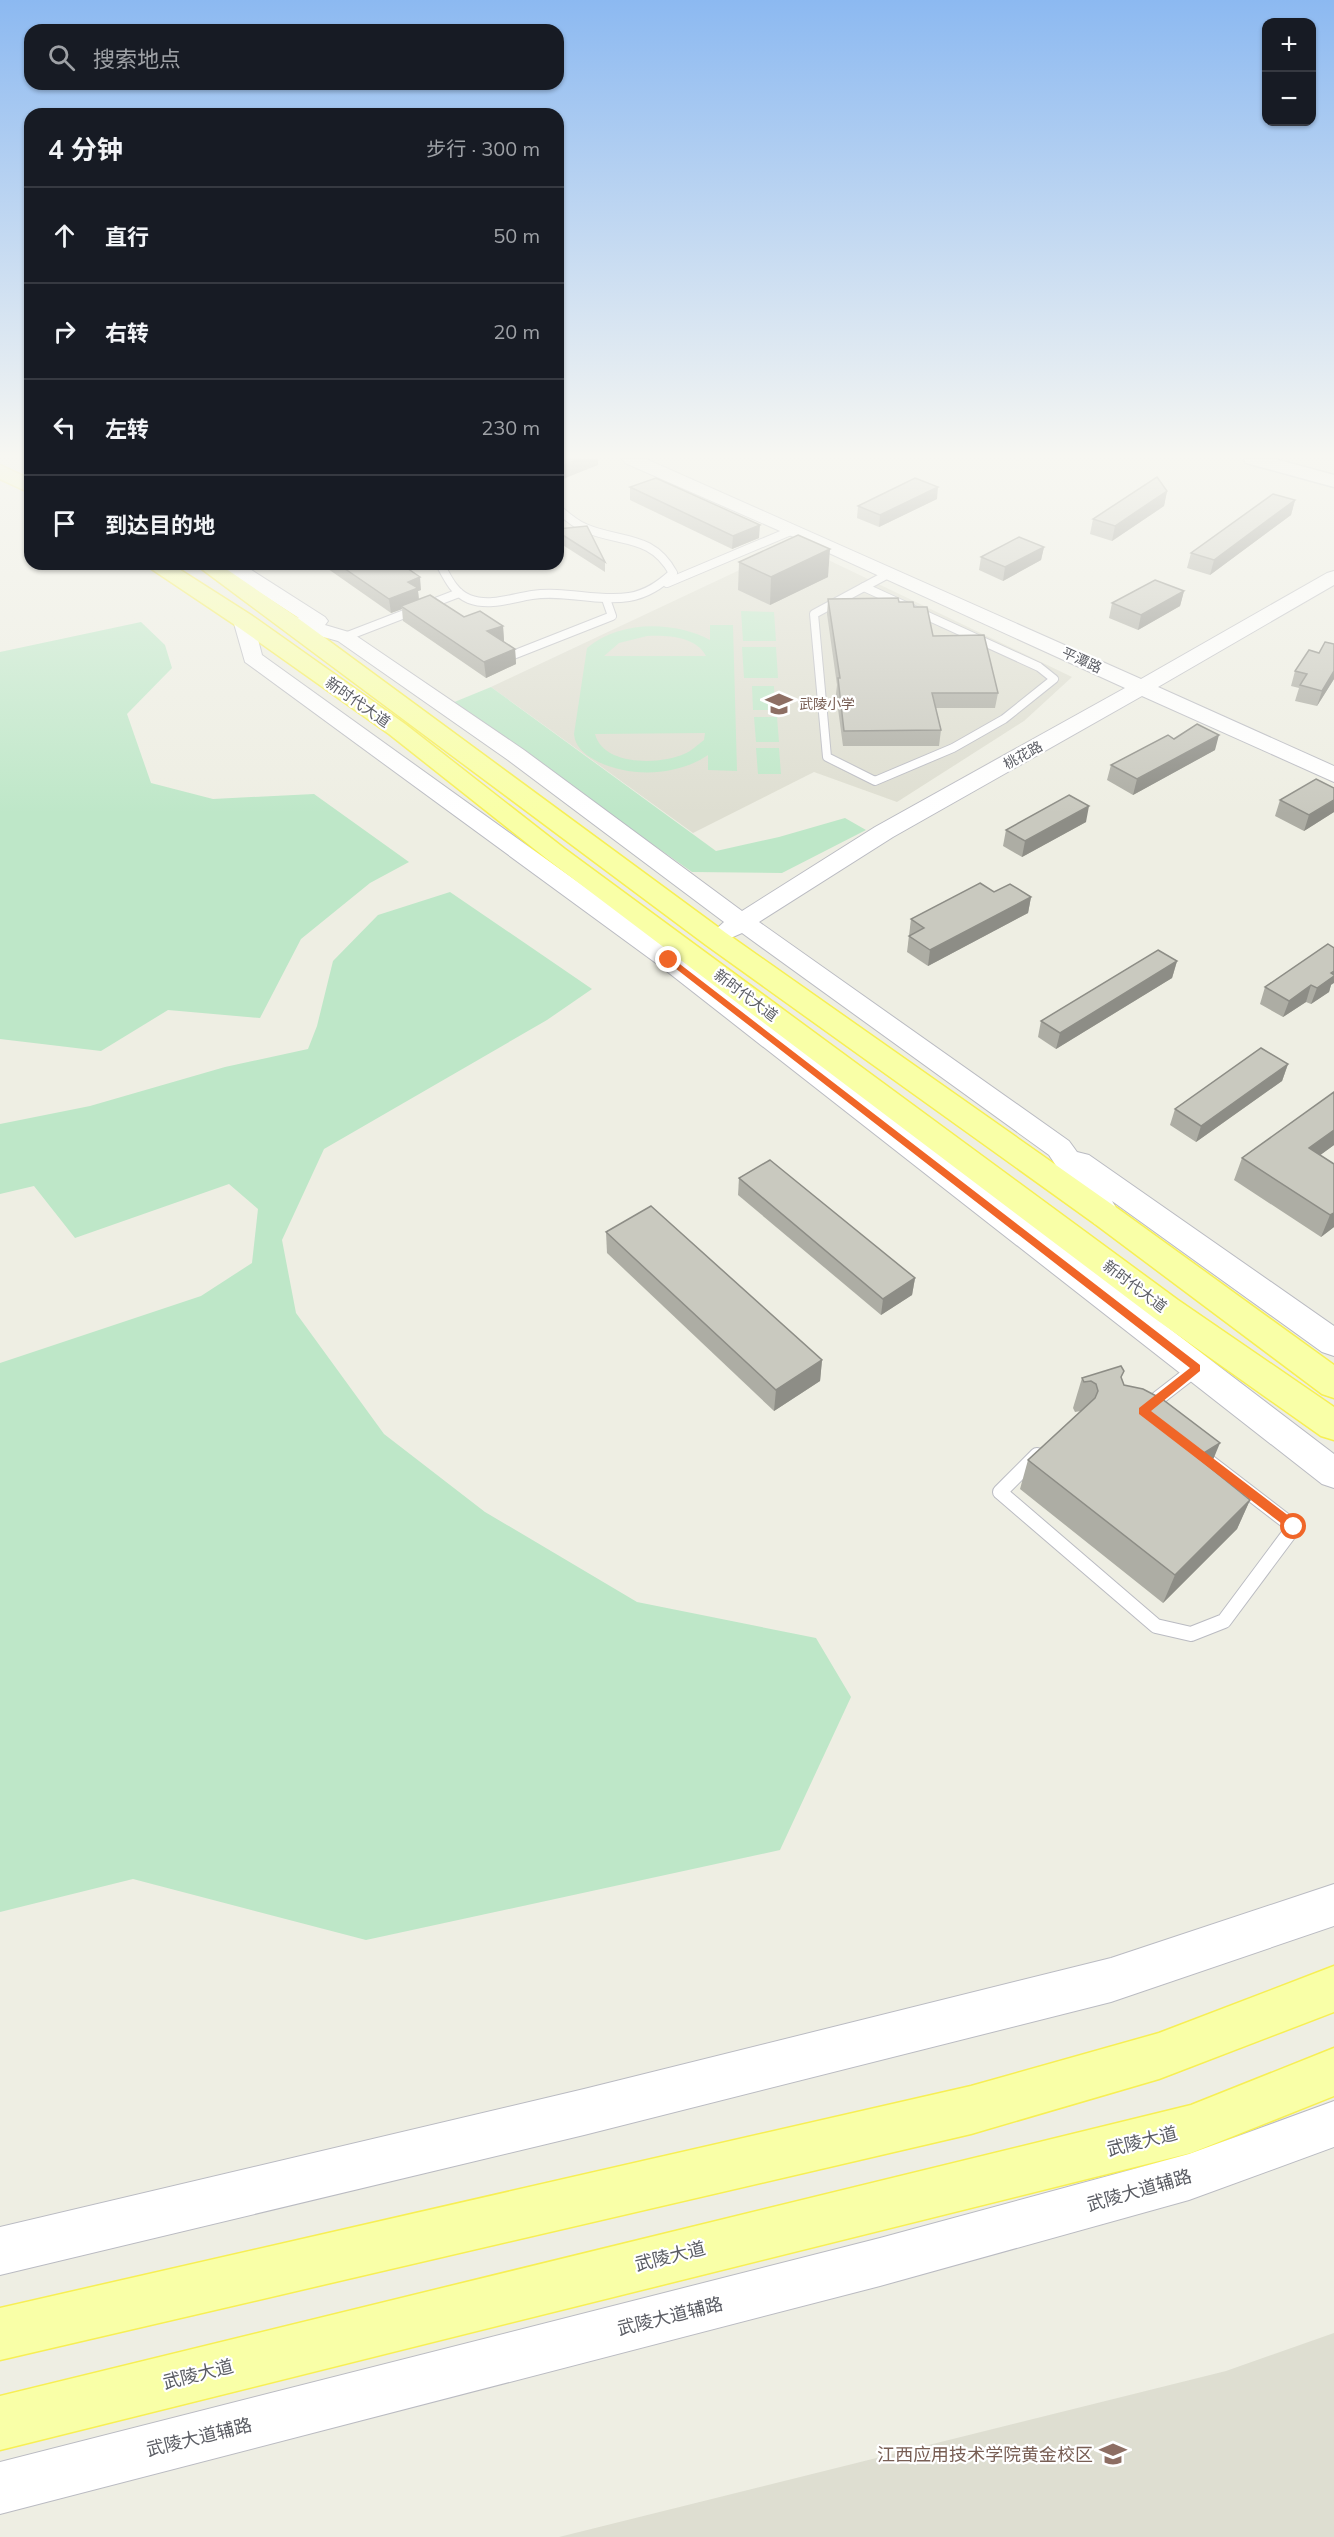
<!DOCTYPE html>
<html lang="zh">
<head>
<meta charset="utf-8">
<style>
  :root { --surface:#171b24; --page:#20242c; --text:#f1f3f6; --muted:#9ea1a6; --line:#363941 }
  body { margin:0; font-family:Mulish,"Noto Sans SC",sans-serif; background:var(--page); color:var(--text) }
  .controls { position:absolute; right:18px; top:18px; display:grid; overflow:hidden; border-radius:12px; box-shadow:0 2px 4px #0004 }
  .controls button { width:54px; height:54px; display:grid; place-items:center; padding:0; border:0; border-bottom:2px solid var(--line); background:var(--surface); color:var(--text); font:30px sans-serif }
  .stop { position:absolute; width:18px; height:18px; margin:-14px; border:4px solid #f06628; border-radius:50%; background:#fff }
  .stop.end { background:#f06628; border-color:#fff; box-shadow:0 2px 6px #0008 }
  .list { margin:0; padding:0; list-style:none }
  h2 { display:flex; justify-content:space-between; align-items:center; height:78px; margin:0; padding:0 24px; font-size:26px }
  h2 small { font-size:20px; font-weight:400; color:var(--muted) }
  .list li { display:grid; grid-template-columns:39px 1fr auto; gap:18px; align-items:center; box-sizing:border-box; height:96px; padding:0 24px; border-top:2px solid var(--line) }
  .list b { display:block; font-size:22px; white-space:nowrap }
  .list em { font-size:20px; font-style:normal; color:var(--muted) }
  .icon { flex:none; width:33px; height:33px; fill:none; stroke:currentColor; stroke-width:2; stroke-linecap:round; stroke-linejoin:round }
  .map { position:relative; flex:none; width:1334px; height:2537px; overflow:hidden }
  .search { position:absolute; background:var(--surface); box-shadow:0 2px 4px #0004; left:24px; top:24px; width:540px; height:66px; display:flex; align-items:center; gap:15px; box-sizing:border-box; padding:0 21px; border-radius:18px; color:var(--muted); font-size:22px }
  .panel { position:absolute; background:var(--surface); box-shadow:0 2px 4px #0004; left:24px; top:108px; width:540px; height:462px; border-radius:18px }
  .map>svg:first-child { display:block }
  .education { fill:#deded1 }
  .green { fill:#bee7c8; fill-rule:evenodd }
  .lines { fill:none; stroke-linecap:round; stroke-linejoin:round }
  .service-far1-casing { stroke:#babbc2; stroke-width:10 }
  .service-casing { stroke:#babbc2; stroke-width:16 }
  .tertiary-casing { stroke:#babbc2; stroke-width:2 }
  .secondary-casing { stroke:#bdbfc7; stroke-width:3 }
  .primary-casing { stroke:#f7ef54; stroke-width:3 }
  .service-far1 { stroke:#fff; stroke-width:8 }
  .service { stroke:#fff; stroke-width:14 }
  .tertiary { fill:#fff; fill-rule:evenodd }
  .secondary { fill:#fff; fill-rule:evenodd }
  .primary { fill:#f9ffa7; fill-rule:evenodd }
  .wall { fill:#adada4 }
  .shaded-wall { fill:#8d8d86 }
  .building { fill:#c9c9bf; stroke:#8d8d86; stroke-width:1.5 }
  .route { fill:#f06628 }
  .labels { text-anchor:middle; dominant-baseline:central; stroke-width:4.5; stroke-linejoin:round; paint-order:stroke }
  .far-street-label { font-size:14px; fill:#5b5d64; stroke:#fff }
  .far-education-label { font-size:14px; fill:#785e54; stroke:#fff; text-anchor:start }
  .street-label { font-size:15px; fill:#5b5d64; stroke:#fff }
  .near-street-label { font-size:18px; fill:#5b5d64; stroke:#fff }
  .near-education-label { font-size:18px; fill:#785e54; stroke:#fff; text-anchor:end }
</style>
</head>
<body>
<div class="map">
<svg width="1334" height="2537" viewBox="0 0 1334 2537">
  <rect width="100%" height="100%" fill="#eeeee3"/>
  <g class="education">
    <polygon points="795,544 1072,677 1024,721 897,802 814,772 693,833 491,687"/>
    <polygon points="1334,2333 1334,2537 559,2537 1226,2371"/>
  </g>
  <g class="green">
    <polygon points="741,611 774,612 776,641 743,641"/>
    <polygon points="141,622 165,645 172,668 127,714 151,783 213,799 314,794 409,862 370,883 301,939 260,1018 168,1010 101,1051 0,1039 0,652"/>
    <path d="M710,625H733L737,771L708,770V755C676,777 626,778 593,759C583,753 575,746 574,734L587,648C620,620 674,621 710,640ZM647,636C666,635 696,636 706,656H604L619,643ZM705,733L704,740C697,745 692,751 684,754C660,765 603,766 595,734Z"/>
    <polygon points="742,647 776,647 778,678 744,678"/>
    <polygon points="752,686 774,686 775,710 753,710"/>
    <polygon points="491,687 716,851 779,837 845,818 866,830 782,873 692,872 452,703"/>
    <polygon points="754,717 777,717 779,742 756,742"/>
    <polygon points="756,748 779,748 781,774 758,774"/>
    <polygon points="450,892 592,989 547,1020 324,1149 282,1240 296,1313 384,1434 485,1512 637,1602 816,1638 851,1697 780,1850 366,1940 133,1879 0,1912 0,1363 201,1296 252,1263 258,1209 229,1184 75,1238 34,1186 0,1194 0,1124 90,1106 225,1067 308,1049 317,1026 333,961 378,915"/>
  </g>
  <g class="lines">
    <defs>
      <g id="service-far1">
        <path d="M440,564C447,577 454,593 469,599C490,607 512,598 532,595C565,590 597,602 629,597C647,594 660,585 673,573C652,534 620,543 585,528C575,524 566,516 558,509"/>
        <polyline points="667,583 793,530"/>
        <polygon points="864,587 1039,667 1054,679 1004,719 953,748 875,781 827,757 814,614"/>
        <polyline points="864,587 890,573"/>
        <polyline points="345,637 459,593"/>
        <polyline points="513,655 612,616 606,599"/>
      </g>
      <g id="service">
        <polyline points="1148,1406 1197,1368"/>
        <polyline points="1037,1455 1000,1492 1156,1626 1191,1634 1224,1621 1294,1527 1199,1454"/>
      </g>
      <g id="tertiary">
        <polygon points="622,459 646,459 1141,679 1327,573 1334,571 1334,585 1158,687 1334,766 1334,782 1142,696 893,837 759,922 1069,1141 1077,1152 1089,1155 1334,1326 1334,1356 1322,1352 1112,1201 1121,1216 1117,1224 1106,1227 1095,1224 1049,1155 742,933 726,940 717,938 713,932 724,922 508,760 338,641 280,625 277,621 280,617 287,615 299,618 222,568 219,564 242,564 325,617 328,621 325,625 352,633 524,750 742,911 875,827 1125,688 796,538 625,463"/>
        <polygon points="243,614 250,616 253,620 262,655 678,954 1334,1454 1334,1488 1322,1484 660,966 245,662 233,620 236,616"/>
        <polygon points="1334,1884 1334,1926 1111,2002 584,2135 0,2275 0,2227 584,2089 1111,1958"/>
        <polygon points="1334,2101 1334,2147 1189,2200 880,2286 0,2514 0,2462 880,2238 1189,2154"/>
      </g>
      <polygon id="secondary" points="1244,459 1275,459 1334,475 1334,487 1246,463"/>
      <g id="primary">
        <polygon points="0,465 30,479 30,493 0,479"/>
        <polygon points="147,564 171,564 251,615 405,724 565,849 1178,1300 1334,1407 1334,1440 1321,1436 1154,1318 547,859 389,734 235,625 150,568"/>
        <polygon points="195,564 219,564 295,616 726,933 1117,1208 1334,1365 1334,1398 1322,1394 1095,1224 706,945"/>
        <polygon points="1334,1966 1334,2012 1159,2079 971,2134 0,2360 0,2308 971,2086 1159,2033"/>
        <polygon points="1334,2048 1334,2096 1191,2153 0,2450 0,2396 1191,2105"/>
      </g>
    </defs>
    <use href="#service-far1" class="service-far1-casing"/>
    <use href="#service" class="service-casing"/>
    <use href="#tertiary" class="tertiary-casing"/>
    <use href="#secondary" class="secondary-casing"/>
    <use href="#primary" class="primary-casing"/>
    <use href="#service-far1" class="service-far1"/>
    <use href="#service" class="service"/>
    <use href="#tertiary" class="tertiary"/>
    <use href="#secondary" class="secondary"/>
    <use href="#primary" class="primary"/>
  </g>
  <g class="wall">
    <polygon points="630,487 759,538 732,549 630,500"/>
    <polygon points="1167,491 1164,506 1112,541 1090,534 1093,519"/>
    <polygon points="937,499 879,527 857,518 858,506"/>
    <polygon points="1295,500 1291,515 1210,575 1187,568 1191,553"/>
    <polygon points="558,529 605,562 605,572 558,542"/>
    <polygon points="1044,547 1041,560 1003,581 979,570 981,557"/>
    <polygon points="739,562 828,577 770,605 738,590"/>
    <polygon points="321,564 384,564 421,590 418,591 419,599 464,617 503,626 504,641 503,641 515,649 516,664 486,678 403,621 402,609 391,613"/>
    <polygon points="1184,591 1180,606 1138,630 1109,618 1112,603"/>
    <polygon points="828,599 899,602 914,607 933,636 998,693 995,708 936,708 941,730 939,746 843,746 836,694 837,685 827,614"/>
    <polygon points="1295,671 1334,679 1317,706 1295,701 1299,688 1291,686"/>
    <polygon points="1174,739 1215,750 1133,795 1107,780 1111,765"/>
    <polygon points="1334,788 1334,812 1304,831 1275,816 1280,800"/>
    <polygon points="1086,822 1022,857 1003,846 1006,830"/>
    <polygon points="994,892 1031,897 1028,913 928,966 907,952 911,919"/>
    <polygon points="1177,961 1172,978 1056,1049 1038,1037 1041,1021"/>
    <polygon points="1331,985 1329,992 1311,1004 1306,1002 1283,1017 1260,1004 1265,987"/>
    <polygon points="1288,1064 1282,1081 1196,1142 1170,1125 1175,1109"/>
    <polygon points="1334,1092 1334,1145 1320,1155 1334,1227 1321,1237 1234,1180 1242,1158"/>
    <polygon points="739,1178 915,1278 912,1295 881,1315 738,1195"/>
    <polygon points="606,1232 822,1360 820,1381 774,1411 607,1253"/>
    <polygon points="1082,1378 1122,1379 1124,1385 1210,1467 1250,1500 1237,1529 1163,1603 1020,1489 1028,1460 1081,1411 1075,1412 1073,1408"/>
  </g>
  <g class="shaded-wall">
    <polygon points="579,459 598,459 598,465 558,481 558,467"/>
    <polygon points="938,487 937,499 879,527 880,515"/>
    <polygon points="1167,491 1164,506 1112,541 1115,526"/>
    <polygon points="1295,500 1291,515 1210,575 1214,560"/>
    <polygon points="760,525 759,538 732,549 733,536"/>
    <polygon points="1044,547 1041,560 1003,581 1005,567"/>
    <polygon points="830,549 828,577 770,605 771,577"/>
    <polygon points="420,577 421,590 418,591 419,602 401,606 402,609 391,613 389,599 408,582"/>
    <polygon points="1184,591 1180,606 1138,630 1141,615"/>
    <polygon points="503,626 504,641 489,647 487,631"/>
    <polygon points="515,649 516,664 486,678 484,662"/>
    <polygon points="1334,671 1334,679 1317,706 1322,691"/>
    <polygon points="1219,735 1215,750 1133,795 1137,779"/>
    <polygon points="1334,800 1334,812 1304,831 1309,815"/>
    <polygon points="1089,806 1086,822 1022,857 1025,841"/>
    <polygon points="1031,897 1028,913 928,966 930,950"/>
    <polygon points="1177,961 1172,978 1056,1049 1060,1033"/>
    <polygon points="1334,971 1334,983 1331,985 1329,992 1311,1004 1317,988"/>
    <polygon points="1311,985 1306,1002 1283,1017 1289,1001"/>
    <polygon points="1288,1064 1282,1081 1196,1142 1201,1126"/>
    <polygon points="1334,1130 1334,1145 1300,1170 1309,1148"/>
    <polygon points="1334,1213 1334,1227 1321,1237 1330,1215"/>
    <polygon points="915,1278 912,1295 881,1315 883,1299"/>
    <polygon points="822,1360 820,1381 774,1411 776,1390"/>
    <polygon points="1220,1443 1208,1472 1197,1457"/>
    <polygon points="1250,1500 1237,1529 1163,1603 1175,1575"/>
  </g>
  <g class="building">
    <polygon points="558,459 579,459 558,467"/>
    <polygon points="1157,477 1167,491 1115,526 1093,519"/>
    <polygon points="656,478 760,525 733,536 630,487"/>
    <polygon points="915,478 938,487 880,515 858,506"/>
    <polygon points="1273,494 1295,500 1214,560 1191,553"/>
    <polygon points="587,526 605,562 558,532 558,529"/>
    <polygon points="798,535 830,549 771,577 739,562"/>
    <polygon points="1019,537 1044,547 1005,567 981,557"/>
    <polygon points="338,564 384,564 388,567 396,564 401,564 420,577 408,582 418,588 389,599"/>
    <polygon points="1155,580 1184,591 1141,615 1112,603"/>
    <polygon points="430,595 464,617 480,611 503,626 487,631 515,649 484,662 401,606"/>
    <polygon points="898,598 899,602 913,602 914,607 927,607 933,636 984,635 998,693 932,693 941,730 844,731 838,678 840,678 828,599"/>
    <polygon points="1325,642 1334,644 1334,671 1322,691 1300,685 1307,674 1295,671 1309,650 1319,653"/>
    <polygon points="1197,724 1219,735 1137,779 1111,765 1168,735 1174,739"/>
    <polygon points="1316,779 1334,788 1334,800 1309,815 1280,800"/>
    <polygon points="1069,795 1089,806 1025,841 1006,830"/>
    <polygon points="980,883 994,892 1010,884 1031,897 930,950 909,936 924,928 911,919"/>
    <polygon points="1328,944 1334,948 1334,971 1331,973 1334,975 1334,976 1317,988 1311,985 1289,1001 1265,987"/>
    <polygon points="1158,950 1177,961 1060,1033 1041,1021"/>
    <polygon points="1261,1048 1288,1064 1201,1126 1175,1109"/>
    <polygon points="1334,1092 1334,1130 1309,1148 1334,1164 1334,1213 1330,1215 1242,1158"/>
    <polygon points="770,1160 915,1278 883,1299 739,1178"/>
    <polygon points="651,1206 822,1360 776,1390 606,1232"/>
    <polygon points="1121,1366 1124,1371 1121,1377 1124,1385 1143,1389 1162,1399 1220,1443 1197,1457 1250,1500 1175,1575 1028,1460 1095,1398 1098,1391 1096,1384 1091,1381 1084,1382 1082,1378"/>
  </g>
  <linearGradient id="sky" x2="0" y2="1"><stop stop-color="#8cb9f1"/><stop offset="0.56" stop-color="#f7f7f2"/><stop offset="1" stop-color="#f7f7f2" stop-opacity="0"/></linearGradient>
  <rect width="1334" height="814" fill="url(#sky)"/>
  <polygon class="route" points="666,958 672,958 1200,1365 1200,1371 1151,1411 1298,1523 1298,1530 1290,1530 1139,1414 1139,1408 1190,1368 666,961"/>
  <defs>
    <symbol id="school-bare" viewBox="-9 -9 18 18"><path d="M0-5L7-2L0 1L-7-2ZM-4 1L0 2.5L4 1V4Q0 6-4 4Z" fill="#8d6e63" stroke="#fff" stroke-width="2.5" paint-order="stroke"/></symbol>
    <symbol id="university-bare" viewBox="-9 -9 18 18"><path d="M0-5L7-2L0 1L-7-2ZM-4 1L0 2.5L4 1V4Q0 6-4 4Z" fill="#8d6e63" stroke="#fff" stroke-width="2.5" paint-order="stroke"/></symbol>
  </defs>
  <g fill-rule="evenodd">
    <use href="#school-bare" x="760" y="685" width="38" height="38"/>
    <use href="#university-bare" x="1094" y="2435" width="38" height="38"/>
  </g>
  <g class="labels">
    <g class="far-street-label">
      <text transform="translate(1082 660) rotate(24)">平潭路</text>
      <text transform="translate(1023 755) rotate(-29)">桃花路</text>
    </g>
    <g class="far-education-label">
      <text x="799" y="704">武陵小学</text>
    </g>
    <g class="street-label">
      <text transform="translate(358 702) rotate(35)">新时代大道</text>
      <text transform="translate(746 995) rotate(37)">新时代大道</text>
      <text transform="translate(1135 1286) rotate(37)">新时代大道</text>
    </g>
    <g class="near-street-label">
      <text transform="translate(1142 2141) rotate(-14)">武陵大道</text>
      <text transform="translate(1139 2190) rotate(-16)">武陵大道辅路</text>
      <text transform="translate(670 2256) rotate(-14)">武陵大道</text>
      <text transform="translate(670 2316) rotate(-14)">武陵大道辅路</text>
      <text transform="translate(198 2374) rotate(-14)">武陵大道</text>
      <text transform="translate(199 2437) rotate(-14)">武陵大道辅路</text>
    </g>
    <g class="near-education-label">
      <text x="1093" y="2454">江西应用技术学院黄金校区</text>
    </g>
  </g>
</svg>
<div class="controls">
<button>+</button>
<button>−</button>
</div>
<div class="stop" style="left:1294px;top:1527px"></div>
<div class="stop end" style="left:669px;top:960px"></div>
<div class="search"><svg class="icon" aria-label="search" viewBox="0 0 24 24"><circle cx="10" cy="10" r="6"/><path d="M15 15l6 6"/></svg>搜索地点</div>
<section class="panel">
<h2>4 分钟<small>步行 · 300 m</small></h2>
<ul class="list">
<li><svg class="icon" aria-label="ahead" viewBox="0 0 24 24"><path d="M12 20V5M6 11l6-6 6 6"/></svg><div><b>直行</b></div><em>50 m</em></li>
<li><svg class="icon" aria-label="right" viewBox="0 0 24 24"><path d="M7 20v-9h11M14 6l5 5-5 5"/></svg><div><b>右转</b></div><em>20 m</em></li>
<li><svg class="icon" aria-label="left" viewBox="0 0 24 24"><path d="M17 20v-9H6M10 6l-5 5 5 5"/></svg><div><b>左转</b></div><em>230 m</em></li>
<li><svg class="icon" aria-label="arrive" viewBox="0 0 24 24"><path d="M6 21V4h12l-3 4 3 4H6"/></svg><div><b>到达目的地</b></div></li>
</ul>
</section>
</div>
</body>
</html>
